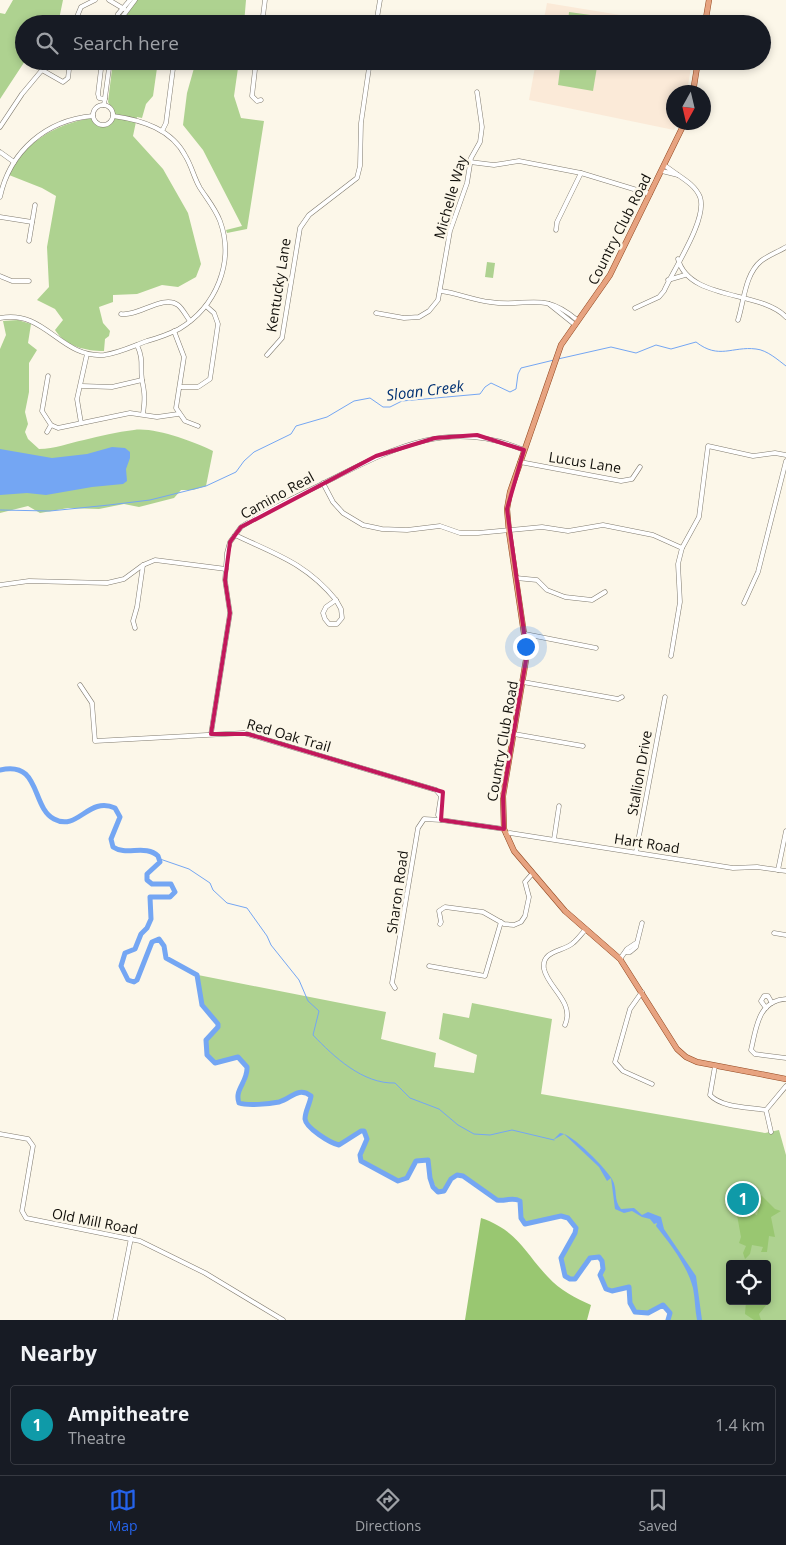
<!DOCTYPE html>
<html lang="en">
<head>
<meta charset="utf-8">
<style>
  :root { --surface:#171b24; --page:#20242c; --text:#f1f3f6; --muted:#9ea1a6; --line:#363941; --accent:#2563eb }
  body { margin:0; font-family:"Open Sans",sans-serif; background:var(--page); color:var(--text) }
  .controls { position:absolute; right:15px; bottom:15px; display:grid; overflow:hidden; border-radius:5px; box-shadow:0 2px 8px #0003 }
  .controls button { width:45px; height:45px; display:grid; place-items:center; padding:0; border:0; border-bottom:1px solid var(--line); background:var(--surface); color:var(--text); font:25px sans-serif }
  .compass { position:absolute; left:666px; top:85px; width:45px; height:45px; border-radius:50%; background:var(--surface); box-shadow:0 2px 8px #0003; rotate:188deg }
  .you { position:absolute; left:525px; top:646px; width:18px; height:18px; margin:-12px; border:4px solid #fff; border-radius:50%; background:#1a73e8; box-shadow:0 0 0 8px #1a73e833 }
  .badge { display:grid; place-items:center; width:32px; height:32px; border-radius:50%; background:var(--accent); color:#fff; font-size:16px; font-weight:700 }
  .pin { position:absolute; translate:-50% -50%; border:2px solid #fff; box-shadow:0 1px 5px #0006 }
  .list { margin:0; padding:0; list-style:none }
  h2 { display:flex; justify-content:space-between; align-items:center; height:65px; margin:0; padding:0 20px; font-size:21px }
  h2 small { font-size:16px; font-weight:400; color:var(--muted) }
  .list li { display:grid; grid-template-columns:32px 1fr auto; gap:15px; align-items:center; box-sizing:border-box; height:80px; margin:0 10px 10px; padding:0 10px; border:1px solid var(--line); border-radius:5px }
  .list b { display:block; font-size:19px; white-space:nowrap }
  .list p { margin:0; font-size:16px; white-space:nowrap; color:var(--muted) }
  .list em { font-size:16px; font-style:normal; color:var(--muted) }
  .icon { flex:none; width:28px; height:28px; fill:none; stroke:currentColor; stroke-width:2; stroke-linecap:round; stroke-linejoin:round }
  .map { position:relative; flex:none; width:786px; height:1320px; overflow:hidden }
  .search { position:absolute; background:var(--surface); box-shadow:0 2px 8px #0003; left:15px; right:15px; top:15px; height:55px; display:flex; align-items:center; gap:12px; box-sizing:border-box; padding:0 18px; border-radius:28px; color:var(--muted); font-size:19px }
  .sheet { height:155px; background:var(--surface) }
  nav { display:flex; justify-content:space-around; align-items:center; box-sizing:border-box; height:70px; border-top:1px solid var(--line); background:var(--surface); font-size:14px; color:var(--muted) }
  nav a { display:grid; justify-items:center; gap:2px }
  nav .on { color:var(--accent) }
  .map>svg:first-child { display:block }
  .education { fill:#fbead8 }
  .green { fill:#aed290; fill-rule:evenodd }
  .forest { fill:#99c771 }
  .water { fill:#74a6f3 }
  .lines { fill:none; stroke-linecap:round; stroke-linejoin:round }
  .stream { stroke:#74a6f3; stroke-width:1 }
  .river { stroke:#74a6f3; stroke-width:5 }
  .minor-casing { stroke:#807b6f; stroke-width:5 }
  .major-casing { stroke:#924820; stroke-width:6 }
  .minor { stroke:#fff; stroke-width:4 }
  .major { stroke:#e7a380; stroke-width:5 }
  .marked { fill:none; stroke:#c2185b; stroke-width:4; stroke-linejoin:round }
  .labels { text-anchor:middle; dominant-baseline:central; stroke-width:5; stroke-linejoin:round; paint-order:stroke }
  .street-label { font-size:14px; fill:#12100b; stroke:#fcf7e9 }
  .water-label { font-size:15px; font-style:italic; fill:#013173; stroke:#fcf7e9 }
</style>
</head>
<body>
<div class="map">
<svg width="786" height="1320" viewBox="0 0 786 1320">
  <rect width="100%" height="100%" fill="#fcf7e9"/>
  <g class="education">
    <polygon points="547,3 675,24 543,24"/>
    <polygon points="536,61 692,61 687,92 674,92 674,122 678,123 674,130 529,100"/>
  </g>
  <g class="green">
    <polygon points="13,0 63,0 58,24 24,24 25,61 0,99 0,13 5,14"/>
    <polygon points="137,0 246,0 244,24 198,24 180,20 175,24 119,24"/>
    <polygon points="569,12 605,17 604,24 543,24 544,16 568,22"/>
    <path d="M113,61H158L153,96L146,104L142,118L137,117L133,136L163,169L188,213L201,264L196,277L178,287L162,285L137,294L113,295V302L99,307L103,323L110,331L109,336L105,339L104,351C85,351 65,346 55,330L63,320L55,309L37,300L49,287L47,247L56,196L42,188L9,175C26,141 54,125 91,118L99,126C118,129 115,112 108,102Z"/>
    <polygon points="196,61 239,61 234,96 241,118 264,121 247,229 227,233 226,230 242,226 203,150 183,125 187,93"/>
    <polygon points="561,61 598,61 593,91 558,85"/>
    <polygon points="487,262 495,263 493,278 485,277"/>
    <path d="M18,320L31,324L28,343L37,350L29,363V392L25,412L28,424L25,432L28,439L39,449C55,449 68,443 84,440C100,436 117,432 134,430C155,427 194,442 213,451L206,486L193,490H181L174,498L139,507L124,504L99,509L68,508L40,513L28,506L0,513V349L6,335L3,321Z"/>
    <path d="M198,975L386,1012L381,1039L436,1053L434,1067L474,1073L477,1055L439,1039L443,1013L469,1018L472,1003L552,1019L541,1094L765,1133L779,1130L786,1155V1320H668L670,1313L664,1305C652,1306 648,1316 636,1312L630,1303L629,1287L612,1290L606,1289L600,1276L603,1269V1260L599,1257L590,1258L575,1278L571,1279L566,1276L561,1257L576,1233V1228L569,1217L561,1216L525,1224L521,1218L520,1200C512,1196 505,1202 497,1200L463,1176L457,1175L450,1179L443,1191H438L431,1178L428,1160L416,1161L406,1178L398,1180L382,1170L361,1161L360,1156L367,1139L364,1131L361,1130L339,1144C331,1143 306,1128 306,1118C305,1111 311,1103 312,1095L299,1091L280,1101L241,1104L238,1095L246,1081L248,1067L238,1057L215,1062L207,1055V1041L218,1028C218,1015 206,1014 203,1004C199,995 202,984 198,975ZM730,1264H767V1301H730Z"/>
  </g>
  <g class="forest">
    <polygon points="758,1192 775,1209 781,1211 771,1217 775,1237 769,1236 767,1252 761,1252 763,1247 752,1245 750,1254 745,1259 743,1253 746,1246 739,1243 741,1237 737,1215 742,1209 757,1215 759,1206 756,1197"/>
    <path d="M481,1218C517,1230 525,1253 548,1277C560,1290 575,1298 591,1305L587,1320H465Z"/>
    <polygon points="746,1301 768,1303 759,1314 761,1320 754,1320 745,1314"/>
  </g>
  <g class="water">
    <polygon points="112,447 125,448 130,452 130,458 126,469 127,481 123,484 92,487 46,495 27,493 0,495 0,449 52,458 87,454"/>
    <path d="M560,1133C572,1133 607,1170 612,1179C618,1189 613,1200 621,1209L634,1208L642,1215L648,1212L661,1217L664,1229L696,1276L702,1320H697C695,1310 695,1298 693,1288C687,1265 671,1245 656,1226L657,1223L654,1224L650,1219L642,1217L632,1211L624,1213L615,1209L611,1178L607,1181L599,1167L564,1134L553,1140Z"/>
  </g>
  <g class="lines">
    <g class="stream">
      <path d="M558,359L611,347L636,353L656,345L671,349L696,342C719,360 732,346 756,349C767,350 778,360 786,366"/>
      <polyline points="0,510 50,511 109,505 150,500 206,486 236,472 244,461 254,452 291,434 296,426 327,417 354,401 370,398 383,407 390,407 402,401 480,394 485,387 491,383 510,392 516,389 518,374 521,368 554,360"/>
      <path d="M160,859L189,869L210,883L213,890L227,903L247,908L267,936L271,945L299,980L308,1001L319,1011L313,1035C334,1057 363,1084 395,1083L410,1098L439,1109L458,1125L474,1134L490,1135L512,1130L554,1140"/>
    </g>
    <path class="river" d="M0,770C41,760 31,807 54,819C78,832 88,796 115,808L120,817L111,839L113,847C126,856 146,844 158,856L160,862L147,874V880L152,884H171L175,892L170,897H150L151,919L147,928L141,934L135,949L125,953L121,966L128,980L134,982L137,980L152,942L159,939L164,946L166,958L197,975L202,1005L218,1024V1027L206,1040L207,1055L215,1063L238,1057L247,1067C248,1082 234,1089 239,1103C248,1106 269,1104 279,1102C291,1099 298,1086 311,1096C310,1104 305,1111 305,1119C306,1128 330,1143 339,1145L361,1131H364L367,1139L360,1155L361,1161L398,1181L407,1178L416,1161L428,1160L430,1178L433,1187L438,1192L444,1191L451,1179L457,1175L463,1176L497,1200C505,1202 512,1196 520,1201L521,1218L525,1224L561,1216L568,1218L576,1228L575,1233L561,1258L565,1276L570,1279H575L590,1258L599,1257L602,1261L603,1269L600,1275L606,1289L612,1291L629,1287L630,1303L635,1312L648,1313L663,1305L670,1313L668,1320"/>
    <defs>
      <g id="minor">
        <polyline points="109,0 124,9"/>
        <polyline points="74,24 81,7 95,0"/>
        <polyline points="114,24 118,14 130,0"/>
        <polyline points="117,24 135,0"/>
        <polyline points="262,24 265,0"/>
        <polyline points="376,24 380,0"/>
        <polyline points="102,61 98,94 99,98 105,99"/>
        <polyline points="256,61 252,96 257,101 261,100"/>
        <polyline points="42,70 55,61"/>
        <circle cx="103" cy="115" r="10"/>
        <polyline points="104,105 110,61"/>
        <polyline points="0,127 22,94 42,70 63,82 68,78 70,61"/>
        <polyline points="162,131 166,123 174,61"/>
        <polyline points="0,152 14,162"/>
        <polyline points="470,162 494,165 519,161 581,173 650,194"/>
        <polyline points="662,171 678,175 664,165"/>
        <path d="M0,197C10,151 46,120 93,116"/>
        <polyline points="0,217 32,222"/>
        <polyline points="556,230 557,222 581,173"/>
        <polyline points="29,241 35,205"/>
        <path d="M678,259C689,301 760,290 786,317"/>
        <polyline points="0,276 12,281 29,281"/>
        <polyline points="668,280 685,275"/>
        <path d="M441,291C457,293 473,300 490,302C528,308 542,290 577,320"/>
        <polyline points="549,304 574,324"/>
        <path d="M635,308L659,297L664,291C673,270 708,219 700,197C696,187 687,181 678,175"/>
        <polyline points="376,313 404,318 419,317 429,311 438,300 450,231 467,183 471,158 480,142 482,127 477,92"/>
        <path d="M121,314C138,317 163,294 178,305C183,309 186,316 190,321"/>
        <path d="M0,318C45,309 60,358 104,355C119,353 133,346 147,341C158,338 169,334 179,329C216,307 235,262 220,221C215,208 207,199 200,188C194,178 192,167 186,157C172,129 142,120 113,116"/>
        <path d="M738,320C744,301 745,274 761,261C769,255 778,252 786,247"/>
        <polyline points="174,331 184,357 176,408 185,421 198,426"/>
        <path d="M137,345C144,360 140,366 142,380C145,394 145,399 143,414"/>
        <polyline points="267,355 282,338 300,228 309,215 357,178 360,166 361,123 370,61"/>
        <polyline points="48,376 42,411 51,425 58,428 130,413 157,417 178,414"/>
        <polyline points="82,386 112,387 142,380"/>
        <polyline points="180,387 198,387 210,379 218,324 214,313 206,306"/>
        <polyline points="81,423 77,399 87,354"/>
        <polyline points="47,432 51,425"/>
        <polyline points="520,462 621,481 632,479 640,467"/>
        <polyline points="323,483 333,502 343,513 363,525 382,529 407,530 440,526 460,533 478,533 542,527 568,531 603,525 653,535 682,548"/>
        <path d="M235,535C275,554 306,563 336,600"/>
        <polyline points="516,578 537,580 547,590 565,597 592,600 605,592"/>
        <polyline points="0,585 29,581 107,583 124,579 143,565 155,560 226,569"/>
        <polygon points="336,600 341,609 342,618 337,624 329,624 325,619 323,613 326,607"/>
        <polyline points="744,603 758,572 786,461"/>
        <polyline points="135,628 133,621 137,607 143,565"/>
        <polyline points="525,634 596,648"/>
        <polyline points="671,656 680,602 678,564 682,548 699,517 708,446 753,456 775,453 786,455"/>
        <polyline points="523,682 618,699 622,697"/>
        <polyline points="80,685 92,703 95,741 244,733 436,790 441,796 438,815 441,820 504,829"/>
        <path d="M211,734L230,613L225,580L227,553L230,542L241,527C267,510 295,497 322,484C390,450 447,417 524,450"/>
        <polyline points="514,734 583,746"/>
        <polyline points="506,834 510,833 733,868 757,867 786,871"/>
        <polyline points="554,839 559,806"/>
        <polyline points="636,852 665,697"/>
        <polyline points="778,870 786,831"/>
        <polyline points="440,924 441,922 439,911 445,907 483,912 504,924 514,925 521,922 525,916 529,897 525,882 532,874"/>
        <polyline points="774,933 786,935"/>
        <polyline points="626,952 630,952 636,947 642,923"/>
        <polyline points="620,959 627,949 636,943"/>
        <polyline points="429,966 485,976 501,922"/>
        <polyline points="395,988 392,983 418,828 424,819 441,820"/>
        <polyline points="642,992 630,1009 615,1062 623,1071 652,1084"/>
        <path d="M786,999C758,1000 756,1029 751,1050L755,1054L786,1058"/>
        <polyline points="766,1008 761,1001 764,996 768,996 772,1003"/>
        <path d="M565,1025C575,1002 548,988 544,969C541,950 563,952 573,943C578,939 582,933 586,929"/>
        <path d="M715,1066L710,1095C722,1108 749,1107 766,1110"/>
        <polyline points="771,1132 766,1110 786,1086"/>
        <polyline points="0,1134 28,1139 33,1146 22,1211 26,1218 140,1241 205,1273 283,1320"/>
        <polyline points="115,1320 131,1238"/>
      </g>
      <g id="major">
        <polyline points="705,24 709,0"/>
        <polyline points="693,92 698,61"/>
        <polyline points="685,122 610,275 561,345 510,492 507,509 509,532 527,654 503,796 504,829 514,851 565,911 620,959 677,1049 686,1057 697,1062 786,1079"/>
      </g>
    </defs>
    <use href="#minor" class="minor-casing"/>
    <use href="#major" class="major-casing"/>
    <use href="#minor" class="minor"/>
    <use href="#major" class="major"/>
  </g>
  <path class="marked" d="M477,435L524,450L507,509L527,654L503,796L504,829L441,820L443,792L248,734H211L230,613L225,580L230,542L241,527L376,456L435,438Z"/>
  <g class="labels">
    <g class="street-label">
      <text transform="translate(450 197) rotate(-74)">Michelle Way</text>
      <text transform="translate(619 229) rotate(-63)">Country Club Road</text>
      <text transform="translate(278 285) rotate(-81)">Kentucky Lane</text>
      <text transform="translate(585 462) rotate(9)">Lucus Lane</text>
      <text transform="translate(277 495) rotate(-29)">Camino Real</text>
      <text transform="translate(289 735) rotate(16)">Red Oak Trail</text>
      <text transform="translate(502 741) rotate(-80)">Country Club Road</text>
      <text transform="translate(639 773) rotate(-80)">Stallion Drive</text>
      <text transform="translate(647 843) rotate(9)">Hart Road</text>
      <text transform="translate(397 892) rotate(-82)">Sharon Road</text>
      <text transform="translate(95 1221) rotate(11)">Old Mill Road</text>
    </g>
    <g class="water-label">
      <text transform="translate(425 390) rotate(-7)">Sloan Creek</text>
    </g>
  </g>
</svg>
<div class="controls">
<button><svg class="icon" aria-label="locate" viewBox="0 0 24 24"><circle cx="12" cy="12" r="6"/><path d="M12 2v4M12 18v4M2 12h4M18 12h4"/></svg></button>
</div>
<svg class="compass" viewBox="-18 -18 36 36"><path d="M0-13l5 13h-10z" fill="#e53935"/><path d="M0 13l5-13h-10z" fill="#9ea1a6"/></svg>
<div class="you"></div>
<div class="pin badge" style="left:743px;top:1199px;background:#0f9aa8">1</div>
<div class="search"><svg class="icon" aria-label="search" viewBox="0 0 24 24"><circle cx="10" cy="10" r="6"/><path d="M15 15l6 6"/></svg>Search here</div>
</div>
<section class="sheet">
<h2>Nearby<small></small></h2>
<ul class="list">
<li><span class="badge" style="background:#0f9aa8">1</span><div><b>Ampitheatre</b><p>Theatre</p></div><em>1.4 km</em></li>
</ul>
</section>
<nav>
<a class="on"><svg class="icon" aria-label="map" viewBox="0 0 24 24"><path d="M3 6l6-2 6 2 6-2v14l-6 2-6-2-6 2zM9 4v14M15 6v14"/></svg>Map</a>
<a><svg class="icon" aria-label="directions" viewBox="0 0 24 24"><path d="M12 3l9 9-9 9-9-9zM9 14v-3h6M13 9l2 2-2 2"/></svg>Directions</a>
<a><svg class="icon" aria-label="saved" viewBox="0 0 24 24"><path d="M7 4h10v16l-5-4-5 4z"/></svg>Saved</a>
</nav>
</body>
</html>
